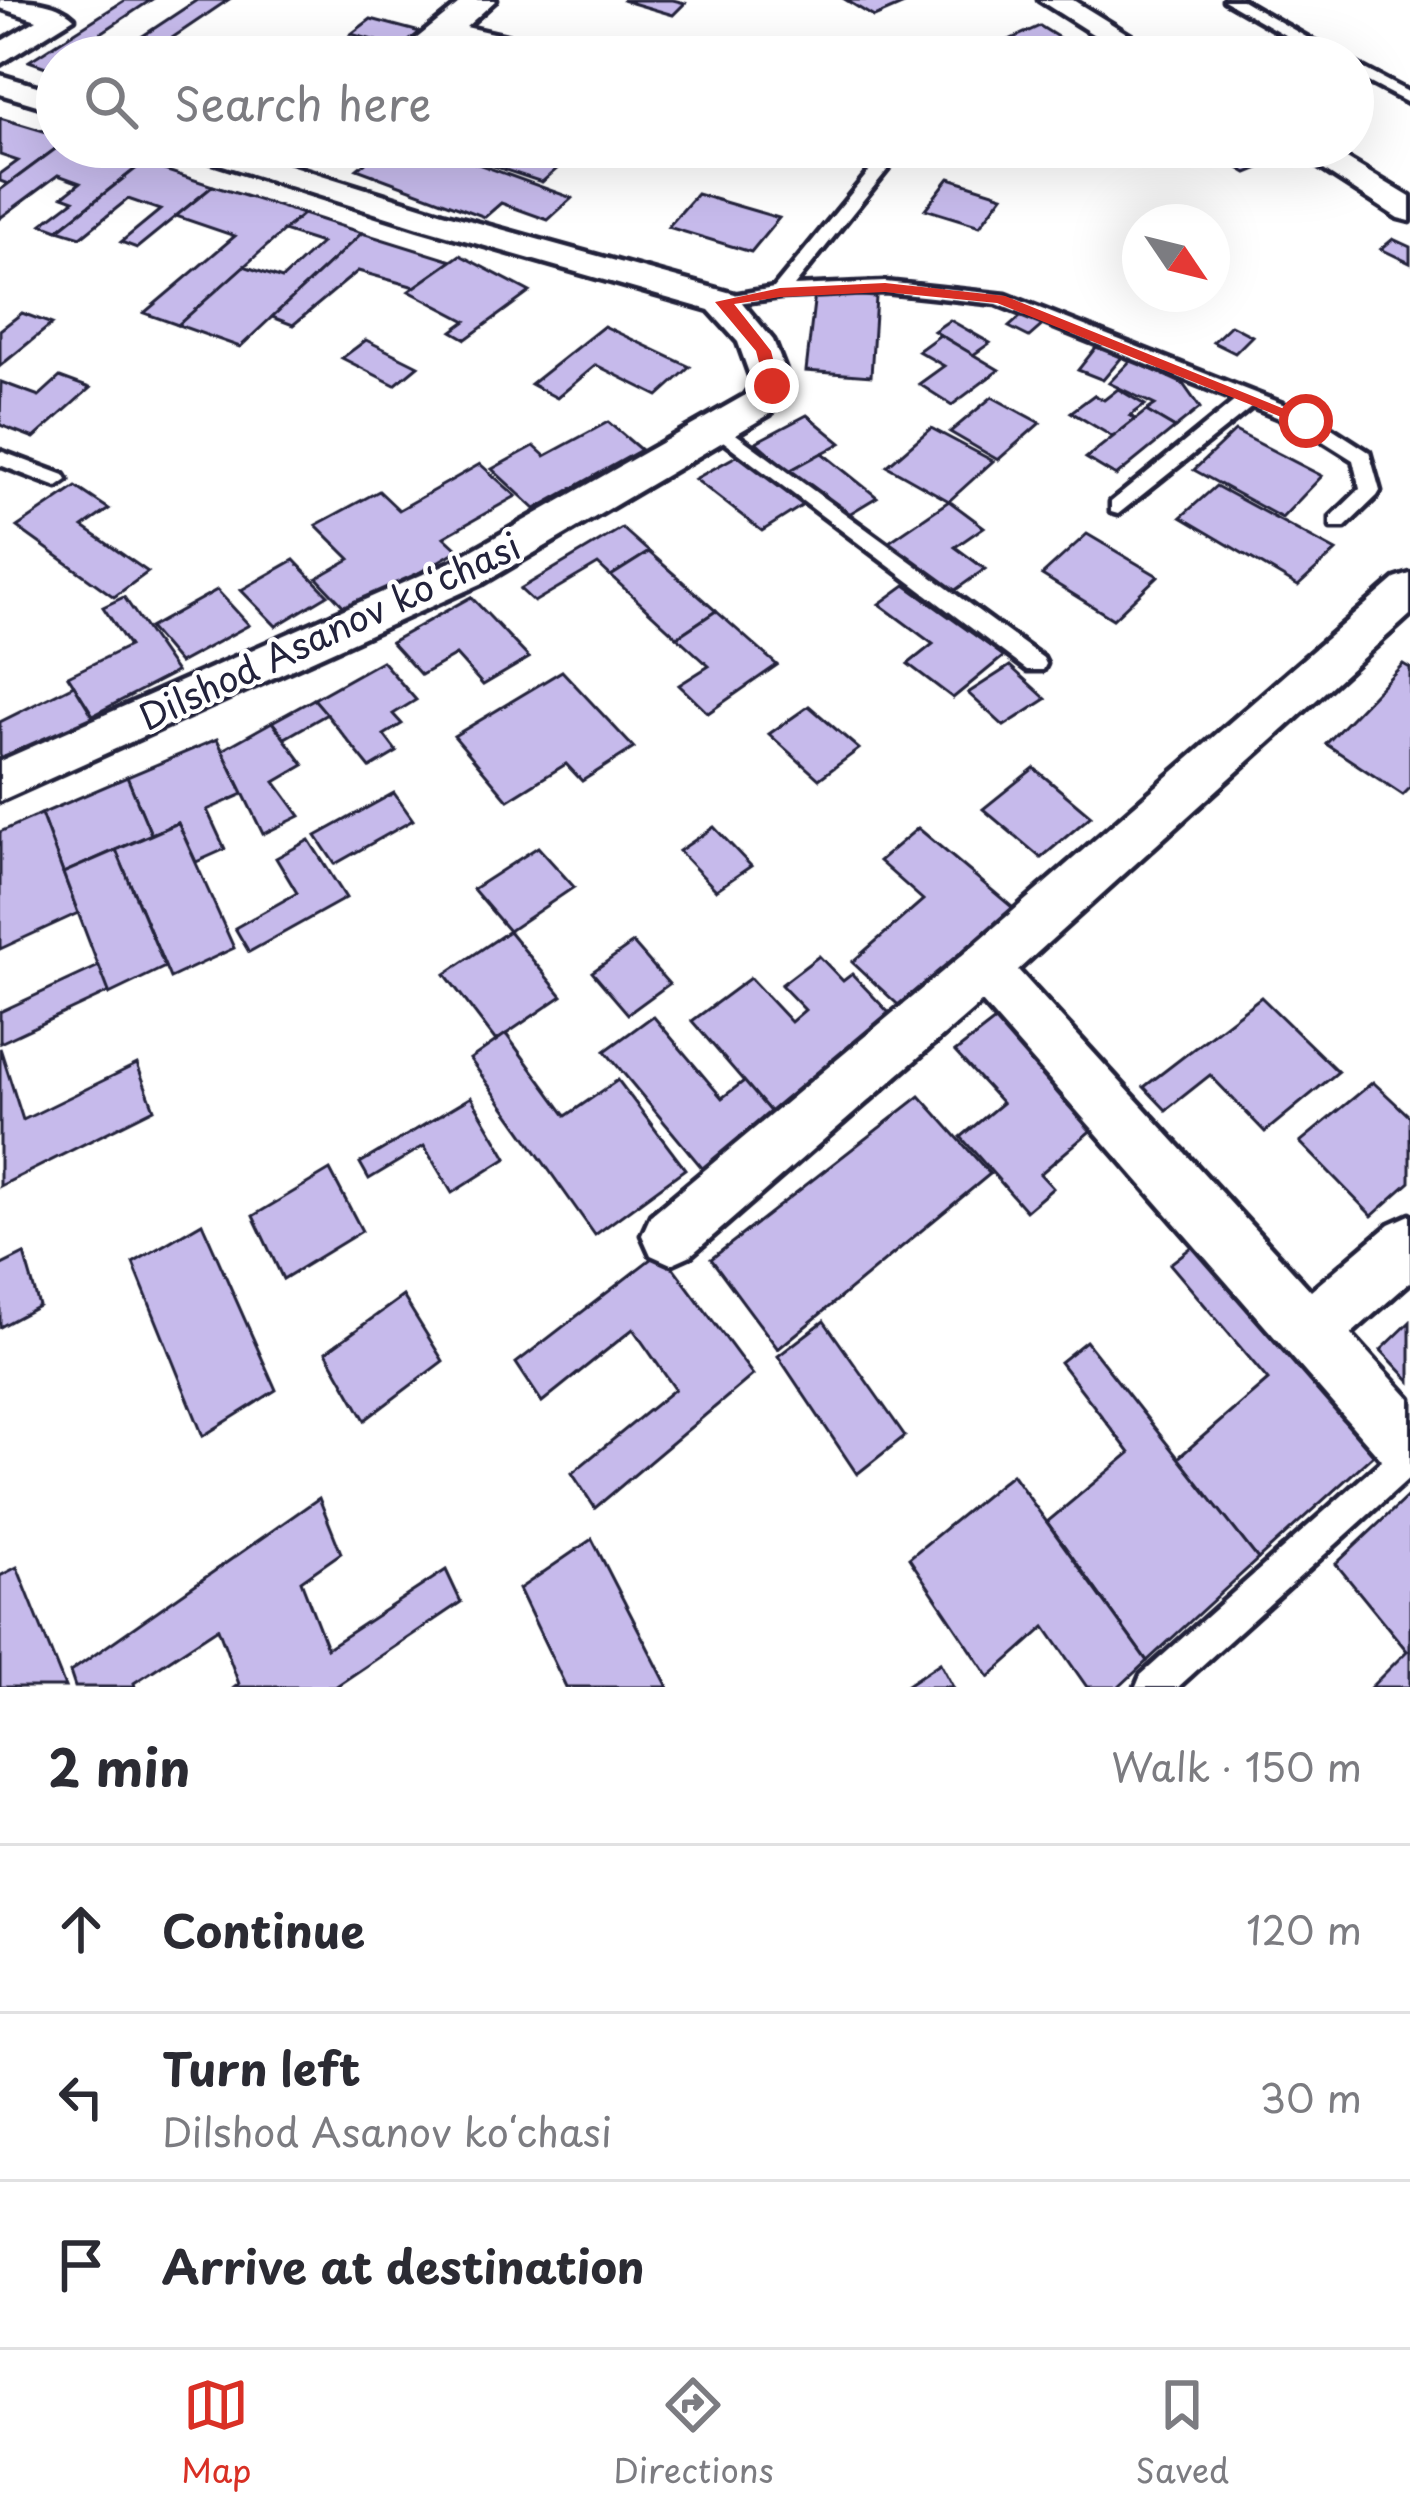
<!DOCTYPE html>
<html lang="en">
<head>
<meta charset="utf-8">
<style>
  :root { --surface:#fff; --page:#f2f2f3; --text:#2b2b33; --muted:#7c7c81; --line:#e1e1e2; --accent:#d93025 }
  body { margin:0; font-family:"Playpen Sans",sans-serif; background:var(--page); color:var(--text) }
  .compass { position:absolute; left:1122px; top:204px; width:108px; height:108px; border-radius:50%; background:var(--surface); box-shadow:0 12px 48px #0002; rotate:125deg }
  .stop { position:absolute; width:36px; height:36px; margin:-27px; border:9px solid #d93025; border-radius:50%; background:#fff }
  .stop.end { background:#d93025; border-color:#fff; box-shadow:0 3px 12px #0008 }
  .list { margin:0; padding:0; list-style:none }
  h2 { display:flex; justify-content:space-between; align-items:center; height:156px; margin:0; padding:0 48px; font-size:51px }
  h2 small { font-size:39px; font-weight:400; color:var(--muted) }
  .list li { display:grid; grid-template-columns:78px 1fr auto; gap:36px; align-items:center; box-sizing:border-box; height:168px; padding:0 48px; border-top:3px solid var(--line) }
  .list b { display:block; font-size:45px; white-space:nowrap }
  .list p { margin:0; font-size:39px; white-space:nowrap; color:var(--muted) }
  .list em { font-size:39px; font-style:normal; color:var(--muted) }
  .icon { flex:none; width:66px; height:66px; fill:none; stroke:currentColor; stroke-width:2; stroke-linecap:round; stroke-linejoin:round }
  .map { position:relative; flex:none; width:1410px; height:1687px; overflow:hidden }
  .search { position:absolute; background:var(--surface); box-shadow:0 12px 48px #0002; left:36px; right:36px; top:36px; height:132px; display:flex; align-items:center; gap:30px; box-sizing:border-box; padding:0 42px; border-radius:66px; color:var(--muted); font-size:45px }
  .sheet { height:660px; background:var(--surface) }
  nav { display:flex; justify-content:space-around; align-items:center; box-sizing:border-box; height:168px; border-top:3px solid var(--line); background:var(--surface); font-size:33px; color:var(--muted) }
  nav a { display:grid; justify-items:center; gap:6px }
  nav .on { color:var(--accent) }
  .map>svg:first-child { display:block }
  .building { fill:#c6baeb; stroke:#22223b; stroke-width:3 }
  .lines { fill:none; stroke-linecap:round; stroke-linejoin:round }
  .service-casing { stroke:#22223b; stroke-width:9 }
  .minor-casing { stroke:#22223b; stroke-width:9 }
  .service { fill:#fff; fill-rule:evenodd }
  .minor { fill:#fff; fill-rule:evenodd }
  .route { fill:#d93025 }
  .labels { text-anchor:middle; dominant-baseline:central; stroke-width:9; stroke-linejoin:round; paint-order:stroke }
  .street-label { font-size:36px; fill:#22223b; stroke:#fff }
</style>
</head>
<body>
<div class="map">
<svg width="1410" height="1687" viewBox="0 0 1410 1687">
  <rect width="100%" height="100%" fill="#fff"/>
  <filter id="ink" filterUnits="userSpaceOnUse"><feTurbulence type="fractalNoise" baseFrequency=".00833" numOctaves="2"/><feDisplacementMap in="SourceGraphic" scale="24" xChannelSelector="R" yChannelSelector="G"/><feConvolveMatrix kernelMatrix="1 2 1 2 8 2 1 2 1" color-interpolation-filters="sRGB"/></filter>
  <g filter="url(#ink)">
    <g class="building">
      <polygon points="125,0 151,0 92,39 123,49 197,0 228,0 144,57 57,57 57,71 29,61"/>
      <polygon points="622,0 673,0 685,3 673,15"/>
      <polygon points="846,0 897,0 904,4 874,17"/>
      <polygon points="371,19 420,32 402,48 351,34"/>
      <polygon points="1040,26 1090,57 1012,57 993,47"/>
      <polygon points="343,44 386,56 326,57"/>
      <polygon points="0,118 57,135 58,147 8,184 0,181 0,174 18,161 0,155"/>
      <polygon points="58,147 94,147 143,163 58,230 42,224 74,200 63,196 80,183 58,175 0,218 0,190"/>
      <polygon points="344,147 431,147 572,198 548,220 501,203 485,217 357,169 372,157"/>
      <polygon points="473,147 535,147 569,158 542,182 463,156"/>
      <polygon points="785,147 849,147 834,164"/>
      <polygon points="1203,147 1238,147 1269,164 1247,173"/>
      <polygon points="143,163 213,186 137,248 121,242 160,210 128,199 81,237 58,230"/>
      <polygon points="949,178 1003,195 980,226 925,209"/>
      <polygon points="213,186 303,214 178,325 144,313 235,236 176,216"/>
      <polygon points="697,194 779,218 751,252 668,227"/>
      <polygon points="303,214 362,233 240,347 178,325 244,266 282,279 321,243 283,231"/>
      <polygon points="362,233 452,261 415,287 358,271 293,325 272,317"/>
      <polygon points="1393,239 1410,247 1410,263 1381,249"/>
      <polygon points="460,255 530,292 466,339 452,331 466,321 409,291"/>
      <polygon points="815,293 876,297 871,376 806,371"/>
      <polygon points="1026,312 1046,322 1029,337 1009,327"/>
      <polygon points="22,313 52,324 0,366 0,330"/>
      <polygon points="950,320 990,343 973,355 934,331"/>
      <polygon points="1231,325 1252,336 1235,353 1213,342"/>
      <polygon points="604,326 690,367 658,396 596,365 557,398 531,384"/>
      <polygon points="940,335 999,370 952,405 919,384 944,366 918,351"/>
      <polygon points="366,340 418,366 395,385 342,358"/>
      <polygon points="1097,346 1123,356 1103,380 1078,370"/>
      <polygon points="1131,360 1183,384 1200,408 1175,428 1146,411 1155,405 1109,383"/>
      <polygon points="60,377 90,388 34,438 0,425 1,382 39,396"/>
      <polygon points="1118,389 1145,405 1130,416 1136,419 1113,437 1071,412 1094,395 1104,400"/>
      <polygon points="992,397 1040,423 998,460 950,432"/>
      <polygon points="1146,411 1175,428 1116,476 1086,458"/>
      <polygon points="807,415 841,443 789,471 756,442"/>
      <polygon points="608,422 641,450 535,509 492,469 534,446 545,456"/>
      <polygon points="931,428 993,461 949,501 887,466"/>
      <polygon points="1235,431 1322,476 1282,518 1194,470"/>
      <polygon points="822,453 877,497 844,517 789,471"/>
      <polygon points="740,454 808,502 762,531 695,479"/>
      <polygon points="480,464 516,496 444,537 458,550 350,613 317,578 350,559 316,525 379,491 399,510"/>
      <polygon points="1216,486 1336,551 1298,586 1181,517"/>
      <polygon points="76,487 109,509 83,527 148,572 114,597 17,527"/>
      <polygon points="949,501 984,527 955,547 985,569 947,596 883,546"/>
      <polygon points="622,528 649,552 611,576 598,564 534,602 520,589"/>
      <polygon points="1087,534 1158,576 1113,619 1042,575"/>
      <polygon points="649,552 716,611 677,637 611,576"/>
      <polygon points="294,560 328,595 276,626 241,590"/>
      <polygon points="905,585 1004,656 953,698 908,664 933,644 879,604"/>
      <polygon points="217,590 249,625 179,663 149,628"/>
      <polygon points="124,597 176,672 93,715 68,676 129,646 103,607"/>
      <polygon points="471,597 529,658 483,685 456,655 421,675 391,642"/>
      <polygon points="716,611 777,665 708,713 679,685 709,666 677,637"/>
      <polygon points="382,661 416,700 393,714 402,724 384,735 397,752 370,768 314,699"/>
      <polygon points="1403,664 1410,668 1410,788 1403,795 1326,744"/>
      <polygon points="1010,666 1046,699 1004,726 968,693"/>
      <polygon points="562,671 634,748 582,781 566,764 508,800 454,736"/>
      <polygon points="74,685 97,723 0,773 0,722"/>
      <polygon points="314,699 327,714 285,738 272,722"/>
      <polygon points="809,706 859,749 819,779 769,734"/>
      <polygon points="272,722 304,765 275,782 300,816 263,834 222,750"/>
      <polygon points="217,739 243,794 207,810 225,849 196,862 178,823 151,834 127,777"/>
      <polygon points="1034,768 1091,816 1041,858 983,809"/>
      <polygon points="127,777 151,834 63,873 41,814"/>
      <polygon points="394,793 413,820 335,864 316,836"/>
      <polygon points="41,814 78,913 0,949 0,832"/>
      <polygon points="178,823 234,948 170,978 116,850"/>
      <polygon points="714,827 751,866 716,890 679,851"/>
      <polygon points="918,828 1018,912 907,1013 852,962 923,900 879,861"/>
      <polygon points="309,840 346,898 249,952 235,928 297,893 276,858"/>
      <polygon points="538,847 574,887 509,931 473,889"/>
      <polygon points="116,850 165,967 109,994 63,873"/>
      <polygon points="509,931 562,996 496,1041 445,974"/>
      <polygon points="633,943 669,984 628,1014 592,972"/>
      <polygon points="819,956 843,981 852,974 894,1018 773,1115 692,1021 750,978 791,1022 805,1010 781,985"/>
      <polygon points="99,966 109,992 0,1043 0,1012"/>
      <polygon points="1261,997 1338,1072 1265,1132 1210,1075 1166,1110 1144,1087"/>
      <polygon points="653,1016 722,1098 744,1081 773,1115 703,1169 605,1051"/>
      <polygon points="1000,1017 1101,1122 1040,1174 1053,1188 1026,1211 961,1137 1002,1103 955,1052"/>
      <polygon points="506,1034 566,1116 618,1080 685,1169 595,1235 470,1059"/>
      <polygon points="0,1048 23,1120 137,1064 154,1109 0,1186"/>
      <polygon points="1373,1082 1410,1117 1410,1182 1372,1216 1300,1142"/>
      <polygon points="920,1096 990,1174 778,1349 711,1259"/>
      <polygon points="471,1097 507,1158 452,1193 424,1146 369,1179 360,1163"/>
      <polygon points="330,1170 362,1231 283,1279 253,1216"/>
      <polygon points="202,1223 276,1390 203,1436 133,1263"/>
      <polygon points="1202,1239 1382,1447 1258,1559 1178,1458 1268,1380 1170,1264"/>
      <polygon points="661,1251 753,1375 595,1508 572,1473 675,1389 633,1329 542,1402 516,1363"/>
      <polygon points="24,1254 39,1306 0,1327 0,1266"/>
      <polygon points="403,1296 443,1361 365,1420 326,1352"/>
      <polygon points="824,1321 905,1436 857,1474 778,1356"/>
      <polygon points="1410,1322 1410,1381 1381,1350"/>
      <polygon points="1086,1341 1258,1559 1147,1661 1047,1522 1130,1453 1060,1362"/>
      <polygon points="1012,1474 1147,1661 1119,1687 1087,1687 1045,1627 989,1677 909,1558"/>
      <polygon points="1410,1494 1410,1687 1371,1687 1407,1651 1336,1564"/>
      <polygon points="319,1498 341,1553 301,1581 327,1648 446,1570 461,1602 335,1687 235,1687 239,1684 218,1628 134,1683 135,1687 75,1687 70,1672"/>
      <polygon points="592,1539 668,1687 566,1687 519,1589"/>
      <polygon points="17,1567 65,1687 0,1687 0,1576"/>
      <polygon points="940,1663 953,1687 904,1687"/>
    </g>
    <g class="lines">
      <defs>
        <g id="service">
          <polygon points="1224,0 1242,0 1341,57 1323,57"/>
          <polygon points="1353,63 1410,93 1410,104 1353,74"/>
          <polygon points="882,156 896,159 794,286 885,282 1006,295 1313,416 1369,452 1380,491 1377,496 1345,527 1331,527 1331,517 1360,489 1353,460 1299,426 1252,407 1118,514 1111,512 1111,502 1236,400 997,304 885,292 780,297 716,306 716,298 774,288"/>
          <polygon points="718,421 1043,658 1046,664 1043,670 1027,670 711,432 711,422"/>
          <polygon points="0,451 64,475 67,480 57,487 0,465"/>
          <polygon points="1410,1440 1410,1477 1178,1687 1136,1687 1141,1675 1399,1445"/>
        </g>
        <g id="minor">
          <path d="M0,0C26,0 55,0 74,18L0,64V42L37,20L0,8Z"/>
          <polygon points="464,0 496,0 466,27 572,51 576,57 522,57 449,40 428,57 394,57"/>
          <polygon points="1039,0 1073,0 1165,57 1129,57"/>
          <polygon points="0,75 57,92 57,111 0,94"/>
          <polygon points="183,147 232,147 443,213 735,294 773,340 791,386 770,414 483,583 0,801 0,761 453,561 744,396 753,384 738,342 709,310 419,227 188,154"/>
          <polygon points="1288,147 1327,147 1410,197 1410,221 1398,218"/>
          <polygon points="1410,574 1410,615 1018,970 1311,1291 1390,1224 1410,1215 1410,1282 1351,1334 1410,1399 1410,1476 1388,1467 982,1002 691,1255 671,1264 651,1255 642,1235 651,1215 966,952 1395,579"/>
        </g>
      </defs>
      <use href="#service" class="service-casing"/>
      <use href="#minor" class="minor-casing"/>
      <use href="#service" class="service"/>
      <use href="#minor" class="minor"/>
    </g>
  </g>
  <polygon class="route" points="885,283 1005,296 1314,421 1301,425 997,303 885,292 780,297 734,304 771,351 780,386 772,391 765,386 756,351 715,302 780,288"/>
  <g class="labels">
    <g class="street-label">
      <text transform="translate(329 630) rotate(-25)">Dilshod Asanov koʻchasi</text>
    </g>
  </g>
</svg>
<svg class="compass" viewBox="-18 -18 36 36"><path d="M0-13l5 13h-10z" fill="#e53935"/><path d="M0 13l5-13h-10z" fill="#7c7c81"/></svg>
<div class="stop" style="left:1306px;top:421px"></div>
<div class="stop end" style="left:772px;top:386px"></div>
<div class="search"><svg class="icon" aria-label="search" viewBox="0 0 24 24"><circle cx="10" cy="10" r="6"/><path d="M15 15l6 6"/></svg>Search here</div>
</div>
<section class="sheet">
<h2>2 min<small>Walk · 150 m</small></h2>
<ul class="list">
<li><svg class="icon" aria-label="ahead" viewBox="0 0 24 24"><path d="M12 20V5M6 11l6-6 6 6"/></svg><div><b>Continue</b></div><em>120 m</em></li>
<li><svg class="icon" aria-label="left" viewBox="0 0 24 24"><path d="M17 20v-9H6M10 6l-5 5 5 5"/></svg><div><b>Turn left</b><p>Dilshod Asanov koʻchasi</p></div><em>30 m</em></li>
<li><svg class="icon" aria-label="arrive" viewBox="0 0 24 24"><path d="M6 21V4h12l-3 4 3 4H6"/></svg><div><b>Arrive at destination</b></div></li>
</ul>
</section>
<nav>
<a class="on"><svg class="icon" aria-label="map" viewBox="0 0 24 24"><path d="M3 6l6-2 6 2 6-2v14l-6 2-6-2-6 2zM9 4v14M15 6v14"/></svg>Map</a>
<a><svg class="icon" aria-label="directions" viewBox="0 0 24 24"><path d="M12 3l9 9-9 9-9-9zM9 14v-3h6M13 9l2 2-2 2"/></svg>Directions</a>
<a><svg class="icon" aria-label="saved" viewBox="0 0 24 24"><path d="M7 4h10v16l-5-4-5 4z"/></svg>Saved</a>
</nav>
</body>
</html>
